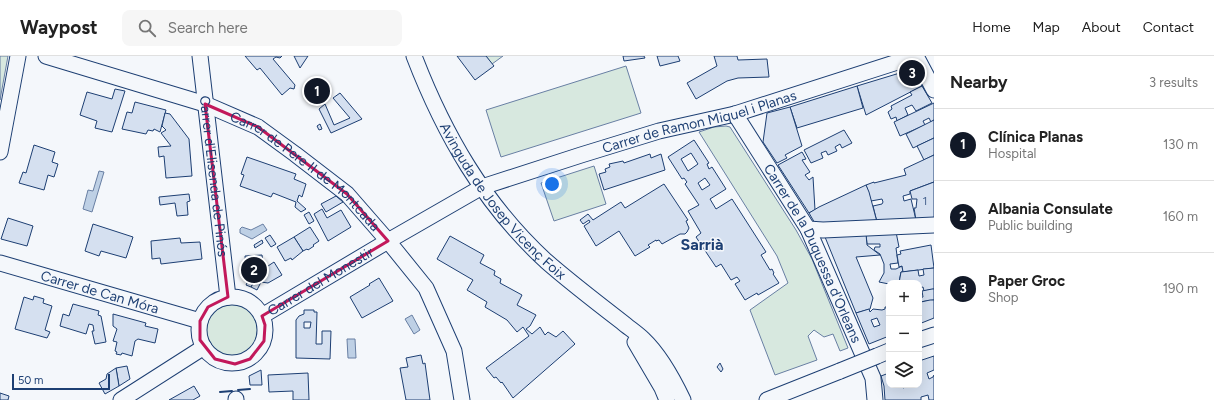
<!DOCTYPE html>
<html lang="en">
<head>
<meta charset="utf-8">
<style>
  :root { --surface:#fff; --page:#f6f6f6; --text:#222; --muted:#767676; --line:#e0e0e0; --accent:#111827 }
  body { margin:0; font-family:Figtree,sans-serif; background:var(--page); color:var(--text) }
  .controls { position:absolute; right:12px; bottom:12px; display:grid; overflow:hidden; border-radius:8px; box-shadow:0 4px 16px #0002 }
  .controls button { width:36px; height:36px; display:grid; place-items:center; padding:0; border:0; border-bottom:1px solid var(--line); background:var(--surface); color:var(--text); font:20px sans-serif }
  .scale { position:absolute; left:12px; bottom:10px; width:98px; box-sizing:border-box; padding-left:4px; border:2px solid #1d3f73; border-top:0; font-size:11px; line-height:14px; white-space:nowrap; color:#1d3f73; -webkit-text-stroke:3px #f4f7fb; paint-order:stroke }
  .you { position:absolute; left:552px; top:128px; width:14px; height:14px; margin:-10px; border:3px solid #fff; border-radius:50%; background:#1a73e8; box-shadow:0 0 0 6px #1a73e833 }
  .badge { display:grid; place-items:center; width:26px; height:26px; border-radius:50%; background:var(--accent); color:#fff; font-size:13px; font-weight:700 }
  .pin { position:absolute; translate:-50% -50%; border:2px solid #fff; box-shadow:0 1px 4px #0006 }
  .list { margin:0; padding:0; list-style:none }
  h2 { display:flex; justify-content:space-between; align-items:center; height:52px; margin:0; padding:0 16px; font-size:17px }
  h2 small { font-size:13px; font-weight:400; color:var(--muted) }
  .list li { display:grid; grid-template-columns:26px 1fr auto; gap:12px; align-items:center; box-sizing:border-box; height:72px; padding:0 16px; border-top:1px solid var(--line) }
  .list b { display:block; font-size:15px; white-space:nowrap }
  .list p { margin:0; font-size:13px; white-space:nowrap; color:var(--muted) }
  .list em { font-size:13px; font-style:normal; color:var(--muted) }
  .icon { flex:none; width:22px; height:22px; fill:none; stroke:currentColor; stroke-width:2; stroke-linecap:round; stroke-linejoin:round }
  .map { position:relative; flex:none; width:934px; height:344px; overflow:hidden }
  header { display:flex; align-items:center; gap:24px; box-sizing:border-box; height:56px; padding:0 20px; background:var(--surface); border-bottom:1px solid var(--line) }
  header strong { font-size:19px }
  nav { display:flex; gap:22px; margin-inline-start:auto; font-size:14px }
  .search { width:280px; height:36px; background:var(--page); display:flex; align-items:center; gap:10px; box-sizing:border-box; padding:0 14px; border-radius:8px; color:var(--muted); font-size:15px }
  main { display:flex }
  aside { flex:1; background:var(--surface) }
  .map>svg:first-child { display:block }
  .green { fill:#d7e8df; stroke:#687fa3 }
  .water { fill:#bed0e5; stroke:#687fa3 }
  .building { fill:#d5e0f0; stroke:#1d3f73; fill-rule:evenodd }
  .lines { fill:none; stroke-linecap:round; stroke-linejoin:round }
  .minor-casing { stroke:#1d3f73; stroke-width:17 }
  .minor { stroke:#f4f7fb; stroke-width:15 }
  .minor-bridge-casing { stroke:#1d3f73; stroke-width:17; stroke-linecap:butt }
  .minor-bridge { stroke:#f4f7fb; stroke-width:15 }
  .wall { stroke:#1d3f73; stroke-width:2 }
  .marked { fill:none; stroke:#c2185b; stroke-width:3; stroke-linejoin:round }
  .labels { text-anchor:middle; dominant-baseline:central; stroke-width:3; stroke-linejoin:round; paint-order:stroke }
  .number-label { font-size:12px; fill:#4b6792 }
  .street-label { font-size:14px; fill:#1d3f73; stroke:#f4f7fb }
  .quarter-label { font-size:16px; font-weight:bold; fill:#1d3f73; stroke:#f4f7fb }
</style>
</head>
<body>
<header>
<strong>Waypost</strong>
<div class="search"><svg class="icon" aria-label="search" viewBox="0 0 24 24"><circle cx="10" cy="10" r="6"/><path d="M15 15l6 6"/></svg>Search here</div>
<nav><a>Home</a><a>Map</a><a>About</a><a>Contact</a></nav>
</header>
<main>
<div class="map">
<svg width="934" height="344" viewBox="0 0 934 344">
  <rect width="100%" height="100%" fill="#f4f7fb"/>
  <g class="green">
    <polygon points="0,0 8,0 0,44"/>
    <polygon points="486,0 503,0 492,8"/>
    <polygon points="626,10 641,57 501,101 486,54"/>
    <polygon points="726,70 730,71 796,174 812,203 848,292 840,295 833,278 824,281 814,274 808,280 817,304 775,319 750,254 788,227 777,200 699,76 714,71"/>
    <polygon points="594,110 606,148 554,165 541,127"/>
    <circle cx="233" cy="275" r="27"/>
  </g>
  <g class="water">
    <polygon points="99,115 104,116 92,156 83,153 88,134 93,135"/>
    <polygon points="263,168 267,174 252,183 240,177 240,173 242,171 251,174"/>
    <polygon points="412,259 420,274 414,278 405,263"/>
    <polygon points="347,283 355,283 356,302 348,302"/>
  </g>
  <g class="building">
    <polygon points="245,0 282,0 280,2 276,1 273,3 295,29 294,33 290,32 282,39 260,12 257,14"/>
    <polygon points="294,0 308,0 300,12"/>
    <polygon points="457,0 486,0 494,10 475,24"/>
    <polygon points="623,0 644,0 645,2 624,5"/>
    <polygon points="657,0 678,0 680,5 660,10"/>
    <polygon points="714,0 737,0 738,4 767,3 769,21 738,22 727,25 696,43 687,27 717,10"/>
    <polygon points="913,13 922,30 866,59 857,30"/>
    <polygon points="857,30 863,52 797,72 790,51"/>
    <polygon points="922,30 932,47 916,55 912,49 905,52 908,59 897,65 896,61 891,63 888,56 892,53 891,50 912,39 910,36"/>
    <polygon points="115,33 125,35 112,76 95,72 97,65 80,59 87,36 112,43"/>
    <polygon points="340,37 362,63 331,77 319,53 325,48 334,69 350,62 333,42"/>
    <polygon points="135,46 166,54 160,76 154,73 153,75 148,74 146,78 122,73 127,56 132,57"/>
    <polygon points="934,47 934,64 931,66 929,62 923,65 925,69 900,80 894,66"/>
    <polygon points="790,51 802,90 785,99 787,102 777,107 763,86 767,57"/>
    <polygon points="165,57 170,58 189,83 192,120 166,122 164,100 159,101 158,91 171,90 161,77 166,74 162,70"/>
    <polygon points="934,64 934,82 913,92 906,78"/>
    <polygon points="320,68 322,73 319,74 317,70"/>
    <polygon points="844,74 852,87 842,92 840,88 835,91 837,95 828,99 826,95 821,97 823,102 811,107 804,94"/>
    <polygon points="934,82 934,99 924,104 917,90"/>
    <path d="M694,84L709,107L707,108L709,113L712,111L726,133L710,143L716,153L732,143L766,196L761,199L770,214L772,213L774,217L773,218L779,227L758,239L757,237L745,244L735,228L740,225L737,221L731,224L721,208L716,211L696,181L701,177L688,155L699,149L685,128L687,126L684,122L682,123L668,101ZM691,97L698,108L688,115L681,103ZM705,122L710,129L702,134L698,127Z"/>
    <polygon points="34,89 55,96 52,106 58,108 54,121 48,119 44,134 19,127 23,116 26,117"/>
    <polygon points="802,96 806,103 802,104 810,116 805,119 809,124 813,121 815,154 809,157 778,109"/>
    <polygon points="650,98 651,102 661,98 665,114 604,134 599,118 606,116 605,113 610,111 609,108 623,105 624,107"/>
    <polygon points="934,99 934,126 910,135 910,138 903,140 904,145 911,143 916,164 877,166 873,150 882,148 883,146 882,143 871,145 866,129 874,126 874,127 906,119 904,113"/>
    <polygon points="247,101 296,118 294,123 306,128 302,141 299,139 297,145 306,153 301,156 295,151 296,146 273,137 271,141 240,130 244,119 241,118"/>
    <polygon points="934,126 934,163 916,164 914,152 916,152 917,143 912,143 910,135"/>
    <polygon points="664,128 688,164 686,165 689,172 687,176 685,178 680,178 662,188 659,184 656,185 656,184 648,189 650,191 635,200 619,175 596,190 584,170 590,166 589,164 583,168 580,164 588,158 593,164 621,146 625,152"/>
    <polygon points="866,129 869,136 877,166 816,169 809,157 819,151"/>
    <polygon points="189,138 190,145 187,146 188,159 177,160 175,147 160,149 159,141"/>
    <polygon points="336,140 343,146 326,156 321,148"/>
    <polygon points="322,153 327,162 341,154 351,171 328,185 314,158"/>
    <polygon points="309,156 314,165 309,168 304,159"/>
    <polygon points="8,162 33,170 27,190 1,183"/>
    <polygon points="93,168 133,181 126,202 101,195 99,200 85,195"/>
    <polygon points="310,171 319,185 313,189 314,190 308,194 307,193 303,195 294,181"/>
    <polygon points="896,176 899,191 896,192 898,207 890,208 891,213 896,213 902,210 903,216 901,216 899,227 889,227 889,228 879,226 884,217 884,208 880,198 874,194 875,191 880,191 880,188 867,188 866,178"/>
    <polygon points="866,178 867,189 880,199 856,201 873,242 870,253 856,257 825,181"/>
    <polygon points="270,179 276,188 271,191 265,182"/>
    <polygon points="450,180 484,199 480,207 495,215 494,219 501,223 500,227 522,239 517,249 536,259 530,270 526,273 532,278 540,271 545,279 548,276 556,281 563,275 575,288 513,342 502,326 501,327 496,321 494,322 486,312 529,280 523,271 517,276 507,264 485,251 487,246 467,234 473,224 437,203"/>
    <polygon points="294,181 303,195 292,204 291,202 285,205 277,191"/>
    <polygon points="180,182 181,187 200,186 202,203 161,208 160,202 152,203 151,185"/>
    <polygon points="262,184 263,187 255,192 254,189"/>
    <polygon points="931,189 934,212 903,216 902,210 899,211 897,199 901,198 900,195"/>
    <polygon points="262,199 263,206 265,208 251,231 246,229 251,219 246,213 245,200"/>
    <polygon points="274,206 282,219 268,227 261,226 257,234 251,231 265,208 268,210"/>
    <polygon points="934,212 934,233 924,235 923,231 919,232 919,227 899,227 901,216 918,214 919,220 924,219 923,213"/>
    <polygon points="379,222 393,245 362,262 350,241 370,229 369,228"/>
    <polygon points="932,233 934,233 934,244 919,246 919,242 923,241 922,235"/>
    <polygon points="34,240 44,243 43,247 52,250 45,274 50,276 47,282 15,273 24,241 33,244"/>
    <polygon points="930,244 934,244 934,262 919,268 919,251 921,251 921,246"/>
    <polygon points="73,248 99,255 98,259 101,260 106,286 95,288 92,275 94,275 93,269 89,268 86,278 60,270 63,258 69,260"/>
    <path d="M885,251H889V280L869,288L856,257L869,253L870,256L873,253L882,254L885,253ZM877,262L880,269L874,271L871,264Z"/>
    <path d="M304,254H314V256H317L316,288H322V275H331L330,303L296,302V264L299,260L304,258ZM304,266H311L310,272H304Z"/>
    <polygon points="113,258 146,267 145,270 158,273 155,287 138,283 135,285 132,300 122,297 121,299 116,298 117,296 115,295 117,286 113,285 117,273 113,270"/>
    <polygon points="421,299 423,308 425,307 430,344 406,344 400,312 408,311 406,302"/>
    <polygon points="934,300 934,314 927,317 929,323 933,321 934,319 934,344 929,344 928,339 921,341 921,344 885,344 884,330 881,320 889,317 889,329 902,329 903,332 911,329 912,331 919,329 919,305"/>
    <polygon points="720,307 723,313 721,316 717,311"/>
    <polygon points="127,310 130,323 119,330 116,312"/>
    <polygon points="116,312 119,330 105,338 99,327 106,323 107,318"/>
    <polygon points="261,314 262,329 250,329 249,320"/>
    <polygon points="308,317 309,344 293,344 293,335 269,336 268,319"/>
    <polygon points="194,330 200,340 193,344 169,344"/>
    <polygon points="0,337 9,340 8,344 0,344"/>
  </g>
  <g class="lines">
    <defs>
      <g id="minor">
        <path id="s1" d="M46,0L205,48L258,71L295,98L347,138L388,185L426,232L454,295L462,344"/>
        <path id="s2" d="M200,0L228,241"/>
        <path id="s3" d="M414,0C444,78 484,148 546,205C570,226 596,246 622,266C629,272 637,277 643,283C660,299 673,323 683,344"/>
        <polyline points="916,0 934,34"/>
        <path id="s4" d="M735,58L808,173L873,322L875,344"/>
        <polyline points="0,96 18,0"/>
        <polyline points="808,173 823,174 934,169"/>
        <path id="s5" d="M0,207L200,265"/>
        <circle cx="232" cy="274" r="33"/>
        <path id="s6" d="M262,260L388,185L482,131L581,99L659,75L735,58L916,0"/>
        <polyline points="919,284 934,279"/>
        <polyline points="635,286 662,332 667,344"/>
        <polyline points="877,300 889,295"/>
        <polyline points="236,343 236,344"/>
        <polyline points="121,344 204,291"/>
        <polyline points="767,344 840,315"/>
      </g>
    </defs>
    <use href="#minor" class="minor-casing"/>
    <use href="#minor" class="minor"/>
    <defs>
      <polyline id="minor-bridge" points="840,315 877,300"/>
    </defs>
    <use href="#minor-bridge" class="minor-bridge-casing"/>
    <use href="#minor-bridge" class="minor-bridge"/>
    <g class="wall">
      <polyline points="238,334 250,333"/>
      <polyline points="220,336 232,335"/>
    </g>
  </g>
  <path class="marked" d="M205,48L258,71L347,138L388,185L262,260L265,269L264,285L250,303L235,308L215,303L200,284V265L208,251L228,241Z"/>
  <g class="labels">
    <g class="number-label">
      <text x="925" y="145">1</text>
    </g>
    <g class="street-label">
      <text stroke="none"><textPath href="#s6" startOffset="482">Carrer de Ramon Miquel i Planas</textPath></text>
      <text stroke="none"><textPath href="#s1" startOffset="288">Carrer de Pere II de Montcada</textPath></text>
      <text stroke="none"><textPath href="#s2" startOffset="121">Carrer d'Elisenda de Pinós</textPath></text>
      <text stroke="none"><textPath href="#s3" startOffset="172">Avinguda de Josep Vicenç Foix</textPath></text>
      <text stroke="none"><textPath href="#s4" startOffset="160">Carrer de la Duquessa d'Orleans</textPath></text>
      <text stroke="none"><textPath href="#s6" startOffset="68">Carrer del Monestir</textPath></text>
      <text stroke="none"><textPath href="#s5" startOffset="104">Carrer de Can Móra</textPath></text>
    </g>
    <g class="quarter-label">
      <text x="702" y="188">Sarrià</text>
    </g>
  </g>
</svg>
<div class="controls">
<button>+</button>
<button>−</button>
<button><svg class="icon" aria-label="layers" viewBox="0 0 24 24"><path d="M12 4l9 5-9 5-9-5zM3 14l9 5 9-5"/></svg></button>
</div>
<div class="scale">50 m</div>
<div class="you"></div>
<div class="pin badge" style="left:317px;top:35px">1</div>
<div class="pin badge" style="left:254px;top:214px">2</div>
<div class="pin badge" style="left:912px;top:17px">3</div>
</div>
<aside>
<h2>Nearby<small>3 results</small></h2>
<ul class="list">
<li><span class="badge">1</span><div><b>Clínica Planas</b><p>Hospital</p></div><em>130 m</em></li>
<li><span class="badge">2</span><div><b>Albania Consulate</b><p>Public building</p></div><em>160 m</em></li>
<li><span class="badge">3</span><div><b>Paper Groc</b><p>Shop</p></div><em>190 m</em></li>
</ul>
</aside>
</main>
</body>
</html>
